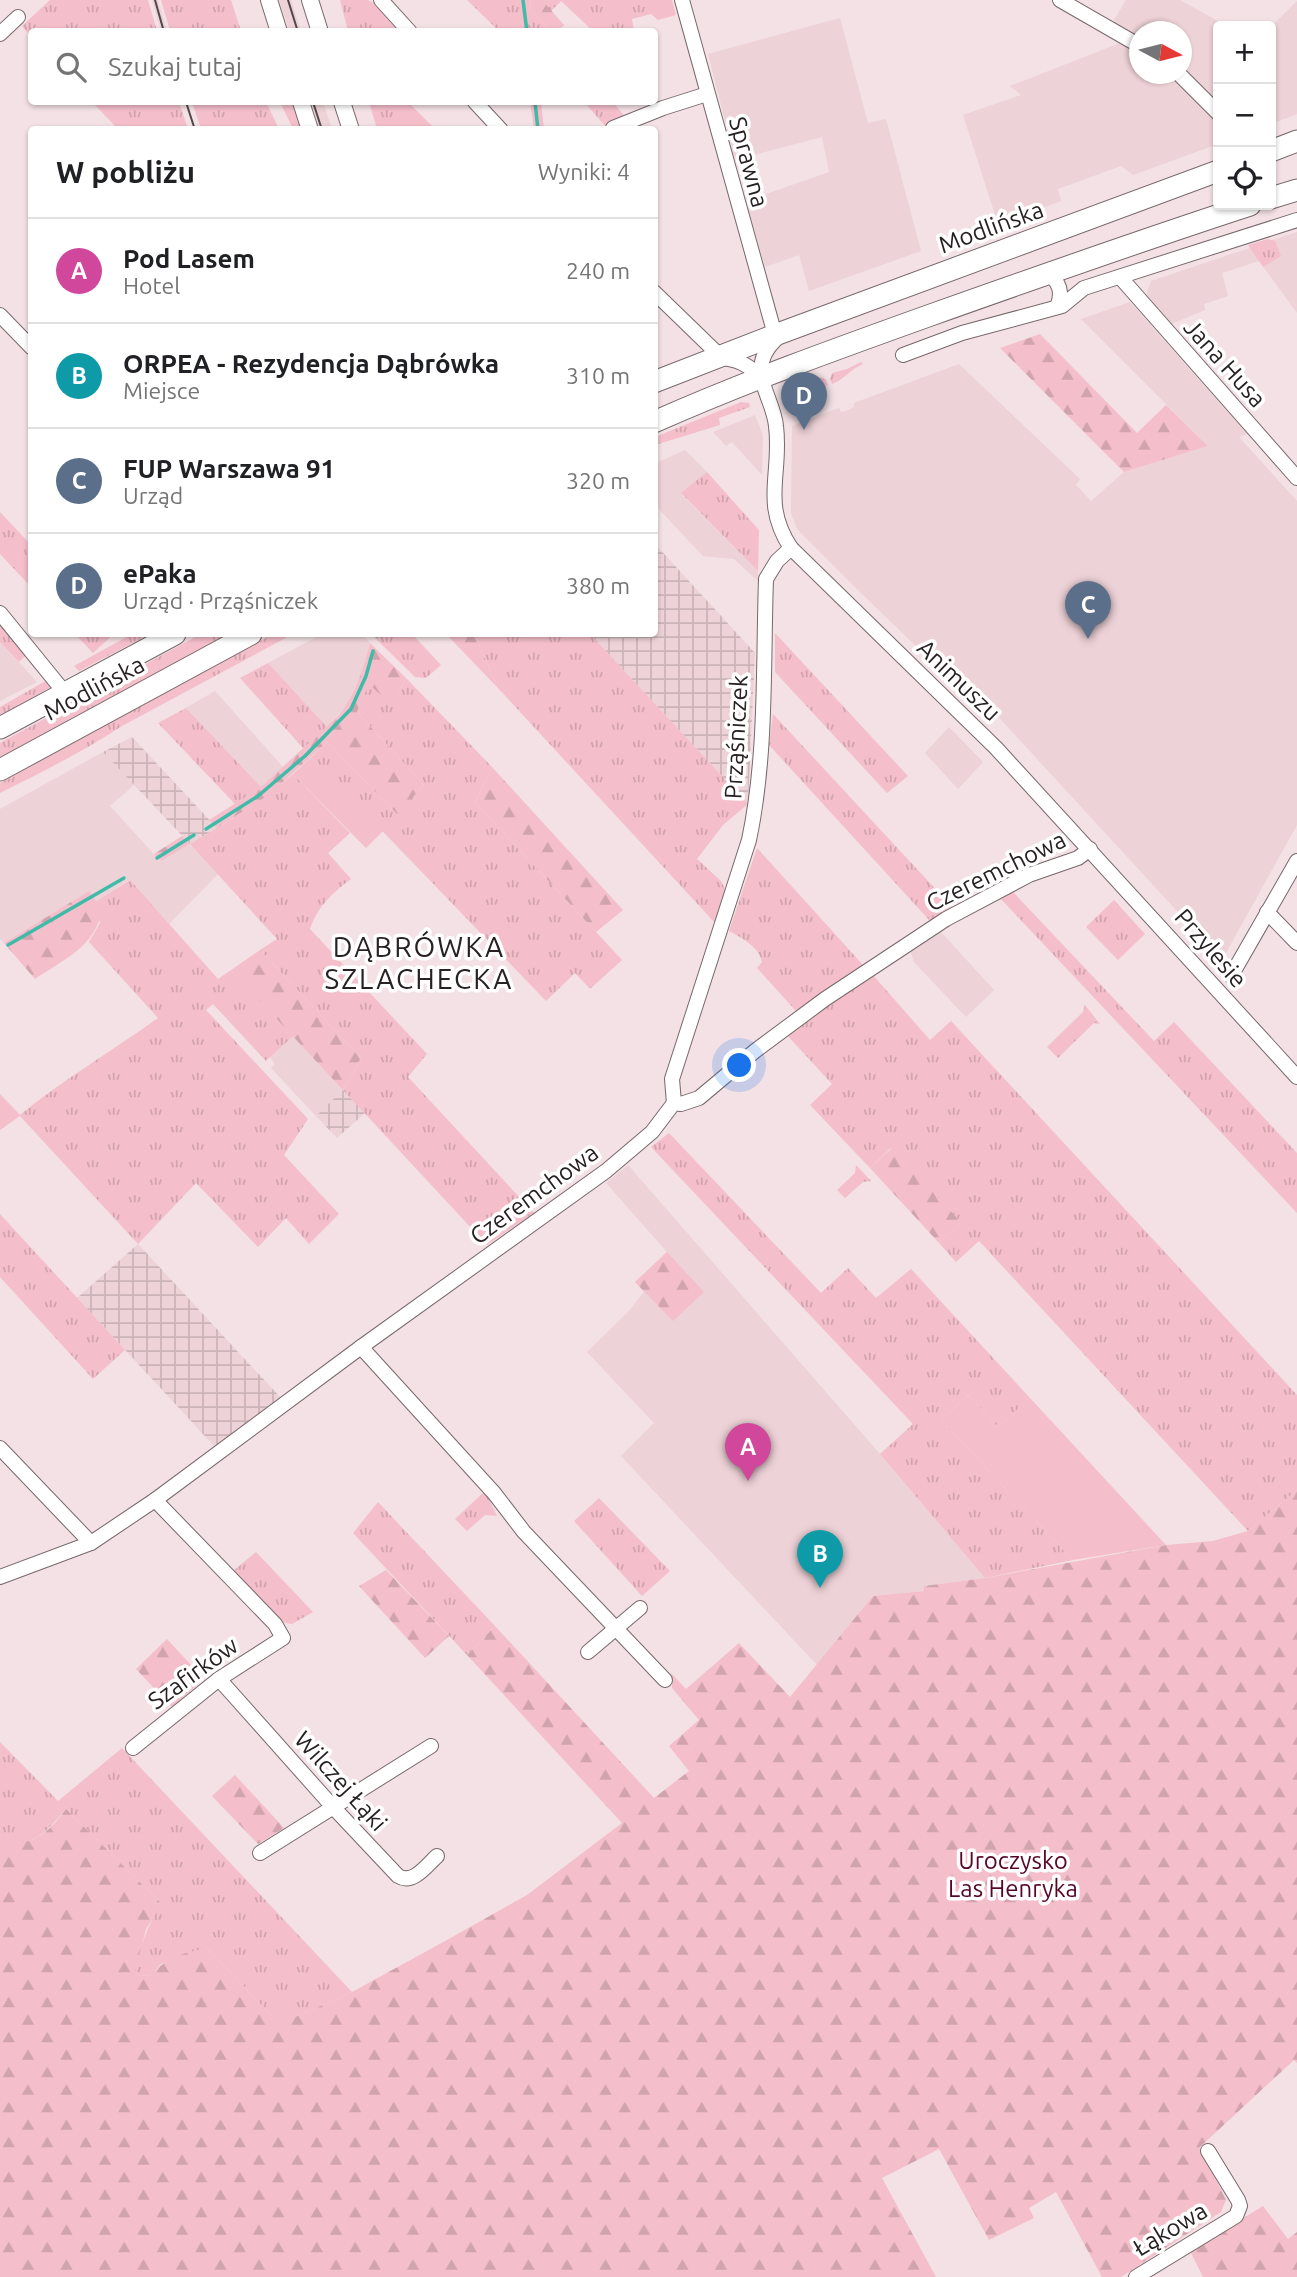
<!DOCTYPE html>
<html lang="pl">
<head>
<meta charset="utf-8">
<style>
  :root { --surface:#fff; --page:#f6f6f6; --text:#202124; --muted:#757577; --line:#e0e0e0; --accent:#b45309 }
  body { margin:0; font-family:Ubuntu,sans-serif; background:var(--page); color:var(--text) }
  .controls { position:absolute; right:21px; top:21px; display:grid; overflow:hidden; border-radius:7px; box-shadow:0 2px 5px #0004 }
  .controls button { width:63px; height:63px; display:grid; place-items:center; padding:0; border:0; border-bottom:2px solid var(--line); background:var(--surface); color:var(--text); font:35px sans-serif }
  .compass { position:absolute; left:1129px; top:21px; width:63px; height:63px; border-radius:50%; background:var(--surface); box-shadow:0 2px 5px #0004; rotate:97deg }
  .you { position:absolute; left:740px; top:1066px; width:24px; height:24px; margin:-18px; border:5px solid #fff; border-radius:50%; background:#1a73e8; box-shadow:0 0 0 10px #1a73e833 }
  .badge { display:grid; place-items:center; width:46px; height:46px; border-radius:50%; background:var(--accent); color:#fff; font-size:23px; font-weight:700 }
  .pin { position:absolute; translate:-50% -58px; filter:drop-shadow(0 2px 4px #0008) }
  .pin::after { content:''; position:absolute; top:37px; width:24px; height:21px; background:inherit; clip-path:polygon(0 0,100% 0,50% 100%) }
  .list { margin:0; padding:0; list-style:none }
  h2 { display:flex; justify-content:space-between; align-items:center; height:91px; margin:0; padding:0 28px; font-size:30px }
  h2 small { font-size:23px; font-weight:400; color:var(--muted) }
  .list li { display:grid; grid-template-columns:46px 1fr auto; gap:21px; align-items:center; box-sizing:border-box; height:105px; padding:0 28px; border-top:2px solid var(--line) }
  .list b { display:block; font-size:26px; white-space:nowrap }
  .list p { margin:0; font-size:23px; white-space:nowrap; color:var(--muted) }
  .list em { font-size:23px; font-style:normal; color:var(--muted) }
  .icon { flex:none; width:38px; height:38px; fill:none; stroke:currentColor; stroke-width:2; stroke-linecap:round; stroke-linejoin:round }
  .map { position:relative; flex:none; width:1297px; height:2277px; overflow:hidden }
  .search { position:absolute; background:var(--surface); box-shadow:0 2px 5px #0004; left:28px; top:28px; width:630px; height:77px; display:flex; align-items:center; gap:18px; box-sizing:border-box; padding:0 24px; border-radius:7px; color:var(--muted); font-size:26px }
  .panel { position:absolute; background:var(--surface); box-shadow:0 2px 5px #0004; left:28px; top:126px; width:630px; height:511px; border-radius:7px }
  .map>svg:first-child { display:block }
  .built { fill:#edd2d7 }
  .industrial { fill:url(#industrial-grid) }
  .grass { fill:url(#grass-tufts) }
  .forest { fill:url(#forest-firs) }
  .garden { fill:#f4beca }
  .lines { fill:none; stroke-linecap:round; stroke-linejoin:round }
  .stream { stroke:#41bba9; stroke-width:3.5 }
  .minor-casing { stroke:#77686b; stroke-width:16 }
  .tertiary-casing { stroke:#77686b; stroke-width:18 }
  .primary-casing { stroke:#77686b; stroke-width:23 }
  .minor { stroke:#fff; stroke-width:14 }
  .tertiary { stroke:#fff; stroke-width:16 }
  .primary { stroke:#fff; stroke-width:21 }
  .tram { stroke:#51474a; stroke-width:2 }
  .labels { text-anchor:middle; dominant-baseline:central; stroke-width:7; stroke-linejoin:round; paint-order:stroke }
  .street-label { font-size:24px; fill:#282123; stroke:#fff }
  .park-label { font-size:24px; fill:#560626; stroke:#fff }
  .quarter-label { font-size:28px; letter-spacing:2px; fill:#282123; stroke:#fff }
</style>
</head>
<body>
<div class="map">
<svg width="1297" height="2277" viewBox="0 0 1297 2277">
  <defs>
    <pattern id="industrial-grid" width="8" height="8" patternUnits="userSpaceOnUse" patternTransform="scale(1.75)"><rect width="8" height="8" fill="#edd2d7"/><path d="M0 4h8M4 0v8" fill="none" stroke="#cbb4b8"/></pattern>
    <pattern id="grass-tufts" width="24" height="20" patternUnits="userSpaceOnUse" patternTransform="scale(1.75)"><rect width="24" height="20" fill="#f4beca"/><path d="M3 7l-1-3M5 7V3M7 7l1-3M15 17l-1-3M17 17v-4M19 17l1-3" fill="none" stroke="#d1a3ad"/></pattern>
    <pattern id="forest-firs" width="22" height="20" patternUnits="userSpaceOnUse" patternTransform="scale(1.75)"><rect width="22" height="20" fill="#f4beca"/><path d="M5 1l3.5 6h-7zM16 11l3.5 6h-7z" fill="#d1a3ad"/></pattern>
  </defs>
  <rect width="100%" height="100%" fill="#f3e1e5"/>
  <g class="built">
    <polygon points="152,0 158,0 167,31 161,31"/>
    <polygon points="279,0 291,0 301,31 289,31"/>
    <polygon points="1126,0 1180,0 1227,26 1218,26 1218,104 1182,67 1182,32 1140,32 1139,38 1113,22"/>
    <polygon points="1297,1 1297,114 1271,124 1271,27"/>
    <polygon points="840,18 868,123 886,119 921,251 809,291 799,255 765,267 746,201 829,172 822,137 735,160 708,54"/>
    <polygon points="1120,43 1139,54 1140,74 1168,74 1188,92 1218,125 1218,144 1133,175 1121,166 1058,189 1061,201 998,224 963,115 1021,95 1010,86"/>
    <polygon points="311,102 323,102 332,129 316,129 317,122"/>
    <polygon points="1297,232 1297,313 1259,261 1222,273 1228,296 1204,304 1205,310 1169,325 1145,298 1147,297 1147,292 1151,281"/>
    <polygon points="1130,302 1247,434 1239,437 1297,501 1297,825 1222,960 970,686 959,677 951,680 863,595 797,529 791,513 792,426 839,408 841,412 846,411 854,407 854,403 959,364 1080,479 1076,485 1091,501 1124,472 1208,446 1081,319"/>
    <polygon points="755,415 763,435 762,475 732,442 726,446 713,432"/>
    <polygon points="685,450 707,472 681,494 758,571 758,581 734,559 703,556 655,505 654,464"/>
    <polygon points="322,634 362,634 370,643 361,675 348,704 327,727 268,663"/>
    <polygon points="0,642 37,682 0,701"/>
    <polygon points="215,691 283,767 261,787 186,708"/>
    <polygon points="949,727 983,762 958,789 925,753"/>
    <polygon points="103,752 134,785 110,806 160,861 190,844 218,874 169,924 129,880 95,902 89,891 4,943 0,939 0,809"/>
    <polygon points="940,931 994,990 966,1017 914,962 910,950"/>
    <polygon points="293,1036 343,1090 316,1116 271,1068 275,1064 270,1057"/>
    <polygon points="628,1165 880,1454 985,1578 924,1586 924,1591 873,1596 817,1665 621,1456 654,1423 587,1352 628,1312 644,1292 635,1282 667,1252 606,1183"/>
  </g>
  <g class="industrial">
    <polygon points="655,544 755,653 748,804 590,634 654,634"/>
    <polygon points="132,737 217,828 190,844 103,752"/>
    <polygon points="343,1090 365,1113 337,1138 316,1116"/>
    <polygon points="138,1244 280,1397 216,1448 77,1298"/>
  </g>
  <g class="grass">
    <polygon points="50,0 148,0 157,31 32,32 31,37 22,26"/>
    <polygon points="161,0 231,0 241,31 170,31"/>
    <polygon points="340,0 367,0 372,2 399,31 348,31"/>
    <polygon points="467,0 530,0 531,10 550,31 499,31"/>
    <polygon points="542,0 672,0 676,15 658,20 651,14 632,19 634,31 593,31 561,1 551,11"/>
    <polygon points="92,102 179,102 188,129 118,129"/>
    <polygon points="192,102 266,102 279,129 201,129"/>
    <polygon points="280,102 294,102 302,129 293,129"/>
    <polygon points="369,102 408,102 435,129 377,129"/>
    <polygon points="530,102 541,102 544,129 534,129"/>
    <polygon points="584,102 613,102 626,118 607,128"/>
    <polygon points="1268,239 1275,241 1281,256 1263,267 1248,245"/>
    <path d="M861,362L863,364C850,369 844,380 832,384L830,379L832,373L847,369Z"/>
    <polygon points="821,377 826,380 828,385 809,392 805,383"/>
    <polygon points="741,402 749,403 750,407 719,418 720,425 655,445 655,437"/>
    <polygon points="707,472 759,530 758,571 681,493"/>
    <polygon points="0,512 31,545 31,587 0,554"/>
    <polygon points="0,625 27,654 19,662 0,642"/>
    <polygon points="775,633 908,776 887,793 775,672"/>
    <polygon points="75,634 114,634 93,653"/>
    <polygon points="132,634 150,634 79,671 74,666"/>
    <polygon points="201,634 230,634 0,760 0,743"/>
    <path d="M273,634H293L122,726C84,751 42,772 0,793V783Z"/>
    <polygon points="371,634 412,634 441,665 426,678 415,677"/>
    <polygon points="475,634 590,634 748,804 723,825 697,859 721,881 726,891 716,924 497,687"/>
    <polygon points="268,663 327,727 304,749 240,678"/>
    <polygon points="406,678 492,767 475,802 622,960 590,989 575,973 546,1001 311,757 327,742 396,813 424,785 357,712 369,683 396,698"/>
    <polygon points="49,679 51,687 0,716 0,707"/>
    <polygon points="186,708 261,787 235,804 158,723"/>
    <polygon points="773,714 954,909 931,922 769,745"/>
    <path d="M293,774L350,833L328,853L351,879C333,892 317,907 310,929L427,1054L408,1077L534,1213L487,1245L343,1090L361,1058L260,950L277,939L190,844C226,823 261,802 293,774Z"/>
    <path d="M757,848L863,965L796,1011L757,968L762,962C760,948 741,937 729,931Z"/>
    <path d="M130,880L218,979L231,970L293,1036L266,1061L213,1004L206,1010L308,1119L284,1155L339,1214L309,1244L286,1218L258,1247L196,1183L138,1244L20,1116L0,1130V1094L20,1115C64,1079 112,1051 158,1018L89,942L100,923L95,902Z"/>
    <polygon points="1013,892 1154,1041 1174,1022 1297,1153 1297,1213 1001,899"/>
    <polygon points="1114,900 1145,934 1118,960 1086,927"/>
    <polygon points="872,974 930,1040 951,1021 1297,1395 1297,1490 1248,1531 979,1241 956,1262 939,1243 961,1222 891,1148 870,1168 810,1105 832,1084 786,1034"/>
    <polygon points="1085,1005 1100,1024 1094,1023 1058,1058 1047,1047 1083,1012"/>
    <polygon points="669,1133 821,1293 848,1268 876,1298 911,1269 1030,1398 998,1427 968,1395 941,1420 1073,1560 985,1578 880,1454 913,1424 651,1147"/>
    <polygon points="856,1165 871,1181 863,1182 845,1198 837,1190 855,1173"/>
    <polygon points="0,1214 125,1350 93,1379 0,1277"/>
    <polygon points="485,1491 497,1516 485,1515 467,1531 455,1519"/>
    <polygon points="599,1498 670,1571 642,1596 574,1521"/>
    <polygon points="378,1502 495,1626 467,1655 353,1533"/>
    <polygon points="256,1552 313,1612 292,1624 281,1622 233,1571"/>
    <path d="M0,1742L58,1801L122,1748L352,1992L295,2017H273L207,1948L161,1964L151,1975L140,1976L135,1971C140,1945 148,1926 161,1903L66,1809C46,1832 34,1849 0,1841Z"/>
  </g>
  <g class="forest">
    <polygon points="530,0 542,0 564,25 557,31 550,31 531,10"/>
    <polygon points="1040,334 1137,433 1166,405 1208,446 1124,472 1000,348"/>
    <polygon points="446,634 475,634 497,687"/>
    <path d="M370,643L406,678L396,698L389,703L369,684L357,712L424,785L397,814L327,742L270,794L217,828L209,820L261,787L339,715C356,694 363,669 370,643Z"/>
    <polygon points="492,767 623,910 596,932 475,802"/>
    <polygon points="182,836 190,844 161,861 154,854"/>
    <path d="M89,891L102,910C96,946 63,960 35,979L4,943Z"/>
    <polygon points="260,950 361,1058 343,1090 231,970"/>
    <polygon points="892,1148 961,1222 939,1243 870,1168"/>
    <polygon points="667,1252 704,1292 673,1321 635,1282"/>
    <path d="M1297,1490V2063L1294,2060L1200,2147L1226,2200L1221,2212L1121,2277H1102L1056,2192L1029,2208L1034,2218L989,2240L939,2149L882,2178L936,2277H0V1841C33,1848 48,1833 66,1809L162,1904L146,1929L135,1971L140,1976L151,1975C167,1957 184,1953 207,1948L273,2017H295L352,1992L447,1940L527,1895L622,1823L467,1655L495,1626L654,1798L689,1771L669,1746L699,1720L672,1688L671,1673L686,1689L739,1643L790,1697L873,1596L924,1591V1586L985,1578L1166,1545L1213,1541L1248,1531Z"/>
    <polygon points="386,1570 449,1636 425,1658 359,1586"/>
    <polygon points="167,1639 204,1679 172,1707 136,1669"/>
    <polygon points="235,1775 284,1828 258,1844 212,1796"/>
    <polygon points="1263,2206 1288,2239 1297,2232 1297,2277 1203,2277 1190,2251"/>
  </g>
  <g class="garden">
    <polygon points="311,757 384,830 366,848 293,774"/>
    <polygon points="968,1395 998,1427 1030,1398 1166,1545 1073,1560 941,1420"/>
  </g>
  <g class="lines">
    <g class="stream">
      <polyline points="523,0 527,32"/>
      <polyline points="535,102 538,130"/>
      <polyline points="377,636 377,634"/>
      <polyline points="206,829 258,796 305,756 351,709 366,676 373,651"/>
      <polyline points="157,858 194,835"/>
      <polyline points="8,945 124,878"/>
    </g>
    <defs>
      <g id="minor">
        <polyline points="381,0 410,32"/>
        <polyline points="682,0 775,335"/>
        <polyline points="1060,0 1140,46"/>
        <polyline points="0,34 18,17"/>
        <polyline points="1179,74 1218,113"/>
        <polyline points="475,102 501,130"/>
        <polyline points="613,128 663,108 707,94"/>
        <path d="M1047,273C1060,282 1063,293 1057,307"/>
        <polyline points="1120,277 1297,478"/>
        <polyline points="654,292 719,355"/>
        <polyline points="0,315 32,348"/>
        <path d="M780,335C772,343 764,351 762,362C758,385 774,404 776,426C782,474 761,503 791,548L996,748L1297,1077"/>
        <polyline points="903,355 962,333 1062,306 1084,288 1297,220"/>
        <path d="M720,358C738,359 748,365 761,377"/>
        <polyline points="0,613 65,693"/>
        <polyline points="1267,912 1297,943"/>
        <polyline points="1231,976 1297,861"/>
        <path d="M674,1103L672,1079L749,840C767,755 763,665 766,579L777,561L791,548"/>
        <polyline points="674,1103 681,1104 699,1098 755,1051 825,999 946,919 1029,875 1078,858 1090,849"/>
        <polyline points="361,1347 494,1493 524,1532 665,1680"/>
        <polyline points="0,1448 91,1543"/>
        <polyline points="0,1577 91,1543 155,1500 361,1347 606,1171 652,1132 674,1103"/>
        <polyline points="588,1652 640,1608"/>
        <path d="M219,1679L333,1807L398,1876C413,1885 426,1866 437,1856"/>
        <polyline points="133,1748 219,1679 283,1638 275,1624 155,1500"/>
        <polyline points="260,1853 431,1746"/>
        <polyline points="1136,2277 1236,2216 1240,2206 1238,2200 1208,2151"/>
      </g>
      <g id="tertiary">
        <polyline points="269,0 279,32"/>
        <polyline points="310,0 320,32"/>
        <polyline points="301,102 310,130"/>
        <polyline points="342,102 351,130"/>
      </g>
      <g id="primary">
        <polyline points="1271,151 1297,141"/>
        <polyline points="1271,198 1297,190"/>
        <polyline points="654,382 775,335 1218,171"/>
        <path d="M654,422C744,382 836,349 928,316C1035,278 1142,240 1250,205"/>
        <polyline points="0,728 175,634"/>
        <polyline points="0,770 251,634"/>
      </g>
    </defs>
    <use href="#minor" class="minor-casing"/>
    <use href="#tertiary" class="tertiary-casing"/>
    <use href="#primary" class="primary-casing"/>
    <use href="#minor" class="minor"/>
    <use href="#tertiary" class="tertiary"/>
    <use href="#primary" class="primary"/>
    <g class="tram">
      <polyline points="155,0 164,32"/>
      <polyline points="288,0 298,32"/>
      <polyline points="186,102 195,130"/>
      <polyline points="313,102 322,130"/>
    </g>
  </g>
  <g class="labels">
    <g class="street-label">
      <text transform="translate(749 162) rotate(75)">Sprawna</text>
      <text transform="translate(991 227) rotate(-20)">Modlińska</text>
      <text transform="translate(1225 363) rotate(48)">Jana Husa</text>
      <text transform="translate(959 680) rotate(44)">Animuszu</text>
      <text transform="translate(94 688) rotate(-28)">Modlińska</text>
      <text transform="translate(736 737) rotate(-87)">Prząśniczek</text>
      <text transform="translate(996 871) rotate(-26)">Czeremchowa</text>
      <text transform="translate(1211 948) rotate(49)">Przylesie</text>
      <text transform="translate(534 1194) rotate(-36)">Czeremchowa</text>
      <text transform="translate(193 1673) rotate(-36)">Szafirków</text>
      <text transform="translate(341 1781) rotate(48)">Wilczej Łąki</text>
      <text transform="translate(1170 2229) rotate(-31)">Łąkowa</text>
    </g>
    <g class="park-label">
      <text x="1013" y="1860">Uroczysko<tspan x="1013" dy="28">Las Henryka</tspan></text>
    </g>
    <g class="quarter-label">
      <text x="419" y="946">DĄBRÓWKA<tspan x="419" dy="32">SZLACHECKA</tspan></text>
    </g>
  </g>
</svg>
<div class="controls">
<button>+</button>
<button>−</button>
<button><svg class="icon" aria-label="locate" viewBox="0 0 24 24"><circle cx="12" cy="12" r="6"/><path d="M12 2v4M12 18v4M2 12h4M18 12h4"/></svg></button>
</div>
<svg class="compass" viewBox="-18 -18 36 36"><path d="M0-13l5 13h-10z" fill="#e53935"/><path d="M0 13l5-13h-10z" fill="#757577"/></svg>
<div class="you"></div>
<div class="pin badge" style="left:748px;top:1481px;background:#d1479c">A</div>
<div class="pin badge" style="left:820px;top:1588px;background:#0f9aa8">B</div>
<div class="pin badge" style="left:1088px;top:639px;background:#5c6f8a">C</div>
<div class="pin badge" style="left:804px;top:430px;background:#5c6f8a">D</div>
<div class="search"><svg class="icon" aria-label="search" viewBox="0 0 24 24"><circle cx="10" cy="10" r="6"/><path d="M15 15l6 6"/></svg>Szukaj tutaj</div>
<section class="panel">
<h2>W pobliżu<small>Wyniki: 4</small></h2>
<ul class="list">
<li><span class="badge" style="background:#d1479c">A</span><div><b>Pod Lasem</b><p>Hotel</p></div><em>240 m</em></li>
<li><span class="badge" style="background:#0f9aa8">B</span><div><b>ORPEA - Rezydencja Dąbrówka</b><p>Miejsce</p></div><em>310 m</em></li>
<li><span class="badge" style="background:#5c6f8a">C</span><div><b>FUP Warszawa 91</b><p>Urząd</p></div><em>320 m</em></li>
<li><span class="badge" style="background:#5c6f8a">D</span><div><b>ePaka</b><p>Urząd · Prząśniczek</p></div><em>380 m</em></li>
</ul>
</section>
</div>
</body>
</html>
